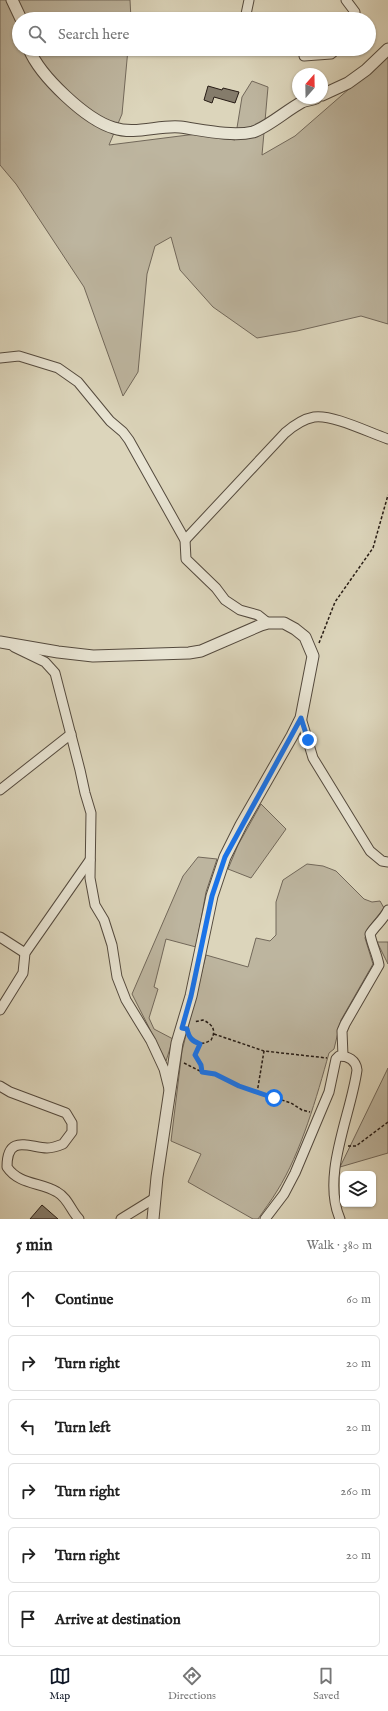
<!DOCTYPE html>
<html lang="en">
<head>
<meta charset="utf-8">
<style>
  :root { --surface:#fff; --page:#f2f2f2; --text:#222; --muted:#767676; --line:#e0e0e0; --accent:#111827 }
  body { margin:0; font-family:"IM FELL English",serif; background:var(--page); color:var(--text) }
  .controls { position:absolute; right:12px; bottom:12px; display:grid; overflow:hidden; border-radius:6px; box-shadow:0 1px 3px #0004 }
  .controls button { width:36px; height:36px; display:grid; place-items:center; padding:0; border:0; border-bottom:1px solid var(--line); background:var(--surface); color:var(--text); font:20px sans-serif }
  .compass { position:absolute; left:292px; top:68px; width:36px; height:36px; border-radius:50%; background:var(--surface); box-shadow:0 1px 3px #0004; rotate:20deg }
  .stop { position:absolute; width:12px; height:12px; margin:-9px; border:3px solid #1a73e8; border-radius:50%; background:#fff }
  .stop.end { background:#1a73e8; border-color:#fff; box-shadow:0 1px 4px #0008 }
  .list { margin:0; padding:0; list-style:none }
  h2 { display:flex; justify-content:space-between; align-items:center; height:52px; margin:0; padding:0 16px; font-size:17px }
  h2 small { font-size:13px; font-weight:400; color:var(--muted) }
  .list li { display:grid; grid-template-columns:26px 1fr auto; gap:12px; align-items:center; box-sizing:border-box; height:56px; margin:0 8px 8px; padding:0 8px; border:1px solid var(--line); border-radius:6px }
  .list b { display:block; font-size:15px; white-space:nowrap }
  .list em { font-size:13px; font-style:normal; color:var(--muted) }
  .icon { flex:none; width:22px; height:22px; fill:none; stroke:currentColor; stroke-width:2; stroke-linecap:round; stroke-linejoin:round }
  .map { position:relative; flex:none; width:388px; height:1219px; overflow:hidden }
  .search { position:absolute; background:var(--surface); box-shadow:0 1px 3px #0004; left:12px; right:12px; top:12px; height:44px; display:flex; align-items:center; gap:10px; box-sizing:border-box; padding:0 14px; border-radius:22px; color:var(--muted); font-size:15px }
  .sheet { height:436px; background:var(--surface) }
  nav { display:flex; justify-content:space-around; align-items:center; box-sizing:border-box; height:56px; border-top:1px solid var(--line); background:var(--surface); font-size:11px; color:var(--muted) }
  nav a { display:grid; justify-items:center; gap:2px }
  nav .on { color:var(--accent) }
  .map>svg:first-child { display:block }
  .green { fill:#bdb59f; stroke:#72685a }
  .building { fill:#857c6b; stroke:#261b14 }
  .lines { fill:none; stroke-linecap:round; stroke-linejoin:round }
  .minor-casing { stroke:#544a3e; stroke-width:11 }
  .tertiary-casing { stroke:#544a3e; stroke-width:13 }
  .path { stroke:#261b14; stroke-width:1.5; stroke-dasharray:3 2; stroke-linecap:butt }
  .minor { stroke:#e8e4d3; stroke-width:9 }
  .tertiary { stroke:#e8e4d3; stroke-width:11 }
  .route { stroke:#1a73e8; stroke-width:5 }
</style>
</head>
<body>
<div class="map">
<svg width="388" height="1219" viewBox="0 0 388 1219">
  <rect width="100%" height="100%" fill="#dcd5bb"/>
  <filter id="stains"><feTurbulence type="fractalNoise" baseFrequency=".005" numOctaves="4"/><feColorMatrix values="0 0 0 0 .2 0 0 0 0 .09 0 0 0 0 .02 0 0 0 .5 -.17"/></filter>
  <radialGradient id="worn" r=".72"><stop offset=".6" stop-color="#630" stop-opacity="0"/><stop offset="1" stop-color="#630" stop-opacity=".3"/></radialGradient>
  <g class="green">
    <polygon points="0,0 130,0 131,19 19,19 19,49 128,49 122,114 109,145 196,134 235,140 242,97 252,81 268,87 262,155 295,136 388,55 388,324 361,316 297,331 257,338 213,307 180,270 171,237 155,246 147,274 138,372 123,396 84,287 16,184 0,165"/>
    <polygon points="261,804 286,829 251,878 228,869 238,845"/>
    <polygon points="198,857 217,859 206,892 196,947 166,939 154,987 158,989 149,1018 154,1029 173,1039 166,1061 132,994 183,876"/>
    <path d="M307,864L323,866L336,871L364,899L372,902L380,901L384,908L368,928L365,938L373,964L341,1020L334,1049L329,1053C317,1096 301,1153 277,1191C271,1201 264,1210 258,1219H253L188,1182L201,1154L171,1141L182,1051L206,955L248,967L256,938L270,941L276,935V902L283,880Z"/>
    <polygon points="377,942 388,942 388,964"/>
    <polygon points="388,1068 388,1153 340,1167"/>
  </g>
  <g class="building">
    <polygon points="208,86 222,90 223,88 239,92 235,103 214,97 212,103 204,100"/>
    <polygon points="42,1205 58,1219 30,1219"/>
  </g>
  <g class="lines">
    <defs>
      <g id="minor">
        <polyline points="346,0 355,12 355,19"/>
        <polyline points="245,19 249,0"/>
        <polyline points="304,56 331,54 337,49"/>
        <polyline points="0,358 19,356 58,368 78,382 110,421 123,432 129,440 185,540 186,559 216,588 225,600 240,610 258,615 268,623"/>
        <path d="M185,540L285,433C293,426 303,419 314,417C332,414 370,433 388,439"/>
        <polyline points="14,647 45,662 55,673 80,770 85,793 91,813 90,878 95,905 104,920 112,945 117,977 126,1000 151,1041 164,1069 169,1089"/>
        <polyline points="301,718 313,758 370,851 382,861 388,862"/>
        <polyline points="0,790 71,734"/>
        <polyline points="0,937 25,953"/>
        <polyline points="0,1010 23,973 25,953 90,860"/>
        <path d="M343,1056L342,1031L345,1024L379,965C377,954 372,945 370,934C376,925 384,919 388,910"/>
        <path d="M0,1086L10,1092L66,1113L72,1123V1132L63,1144C58,1146 53,1148 47,1148C28,1147 7,1134 7,1167C19,1185 41,1182 57,1192C68,1198 71,1211 79,1219"/>
        <polyline points="121,1219 155,1198"/>
        <path d="M265,1219L284,1194L295,1173L329,1092L336,1059L339,1056C348,1056 356,1060 357,1070C351,1115 321,1175 340,1219"/>
      </g>
      <g id="tertiary">
        <polyline points="12,0 21,19"/>
        <path d="M29,49C40,76 86,120 114,128C135,135 159,125 180,127C202,130 232,137 253,132C268,127 287,110 302,102C306,100 312,100 316,98"/>
        <polyline points="322,95 348,83 366,70 388,49"/>
        <polyline points="0,642 58,652 93,656 189,653 201,651 261,625 268,623 284,623 295,629 305,637 313,656 301,718 292,736 241,825 225,857 212,896 191,996 177,1043 157,1177 153,1219"/>
      </g>
    </defs>
    <use href="#minor" class="minor-casing"/>
    <use href="#tertiary" class="tertiary-casing"/>
    <g class="path">
      <polyline points="319,643 335,602 373,548 388,495"/>
      <polyline points="214,1034 264,1051 327,1058"/>
      <path d="M189,1036C195,1045 203,1045 211,1040C217,1030 212,1024 203,1020L194,1022"/>
      <polyline points="200,1044 195,1055 201,1065 202,1071"/>
      <polyline points="184,1063 202,1072 215,1074 239,1086 291,1103 302,1110 310,1112"/>
      <polyline points="257,1093 264,1051"/>
      <polyline points="348,1146 356,1146 388,1122"/>
    </g>
    <use href="#minor" class="minor"/>
    <use href="#tertiary" class="tertiary"/>
  </g>
  <g class="lines">
    <path class="route" d="M274,1098L239,1086L215,1074L202,1072L201,1065L195,1055L200,1044C192,1041 189,1038 187,1029L182,1028L191,996L212,896L225,857L301,718L308,740"/>
  </g>
  <rect width="100%" height="100%" filter="url(#stains)"/>
  <rect width="100%" height="100%" fill="url(#worn)"/>
</svg>
<div class="controls">
<button><svg class="icon" aria-label="layers" viewBox="0 0 24 24"><path d="M12 4l9 5-9 5-9-5zM3 14l9 5 9-5"/></svg></button>
</div>
<svg class="compass" viewBox="-18 -18 36 36"><path d="M0-13l5 13h-10z" fill="#e53935"/><path d="M0 13l5-13h-10z" fill="#767676"/></svg>
<div class="stop" style="left:274px;top:1098px"></div>
<div class="stop end" style="left:308px;top:740px"></div>
<div class="search"><svg class="icon" aria-label="search" viewBox="0 0 24 24"><circle cx="10" cy="10" r="6"/><path d="M15 15l6 6"/></svg>Search here</div>
</div>
<section class="sheet">
<h2>5 min<small>Walk · 380 m</small></h2>
<ul class="list">
<li><svg class="icon" aria-label="ahead" viewBox="0 0 24 24"><path d="M12 20V5M6 11l6-6 6 6"/></svg><div><b>Continue</b></div><em>60 m</em></li>
<li><svg class="icon" aria-label="right" viewBox="0 0 24 24"><path d="M7 20v-9h11M14 6l5 5-5 5"/></svg><div><b>Turn right</b></div><em>20 m</em></li>
<li><svg class="icon" aria-label="left" viewBox="0 0 24 24"><path d="M17 20v-9H6M10 6l-5 5 5 5"/></svg><div><b>Turn left</b></div><em>20 m</em></li>
<li><svg class="icon" aria-label="right" viewBox="0 0 24 24"><path d="M7 20v-9h11M14 6l5 5-5 5"/></svg><div><b>Turn right</b></div><em>260 m</em></li>
<li><svg class="icon" aria-label="right" viewBox="0 0 24 24"><path d="M7 20v-9h11M14 6l5 5-5 5"/></svg><div><b>Turn right</b></div><em>20 m</em></li>
<li><svg class="icon" aria-label="arrive" viewBox="0 0 24 24"><path d="M6 21V4h12l-3 4 3 4H6"/></svg><div><b>Arrive at destination</b></div></li>
</ul>
</section>
<nav>
<a class="on"><svg class="icon" aria-label="map" viewBox="0 0 24 24"><path d="M3 6l6-2 6 2 6-2v14l-6 2-6-2-6 2zM9 4v14M15 6v14"/></svg>Map</a>
<a><svg class="icon" aria-label="directions" viewBox="0 0 24 24"><path d="M12 3l9 9-9 9-9-9zM9 14v-3h6M13 9l2 2-2 2"/></svg>Directions</a>
<a><svg class="icon" aria-label="saved" viewBox="0 0 24 24"><path d="M7 4h10v16l-5-4-5 4z"/></svg>Saved</a>
</nav>
</body>
</html>
